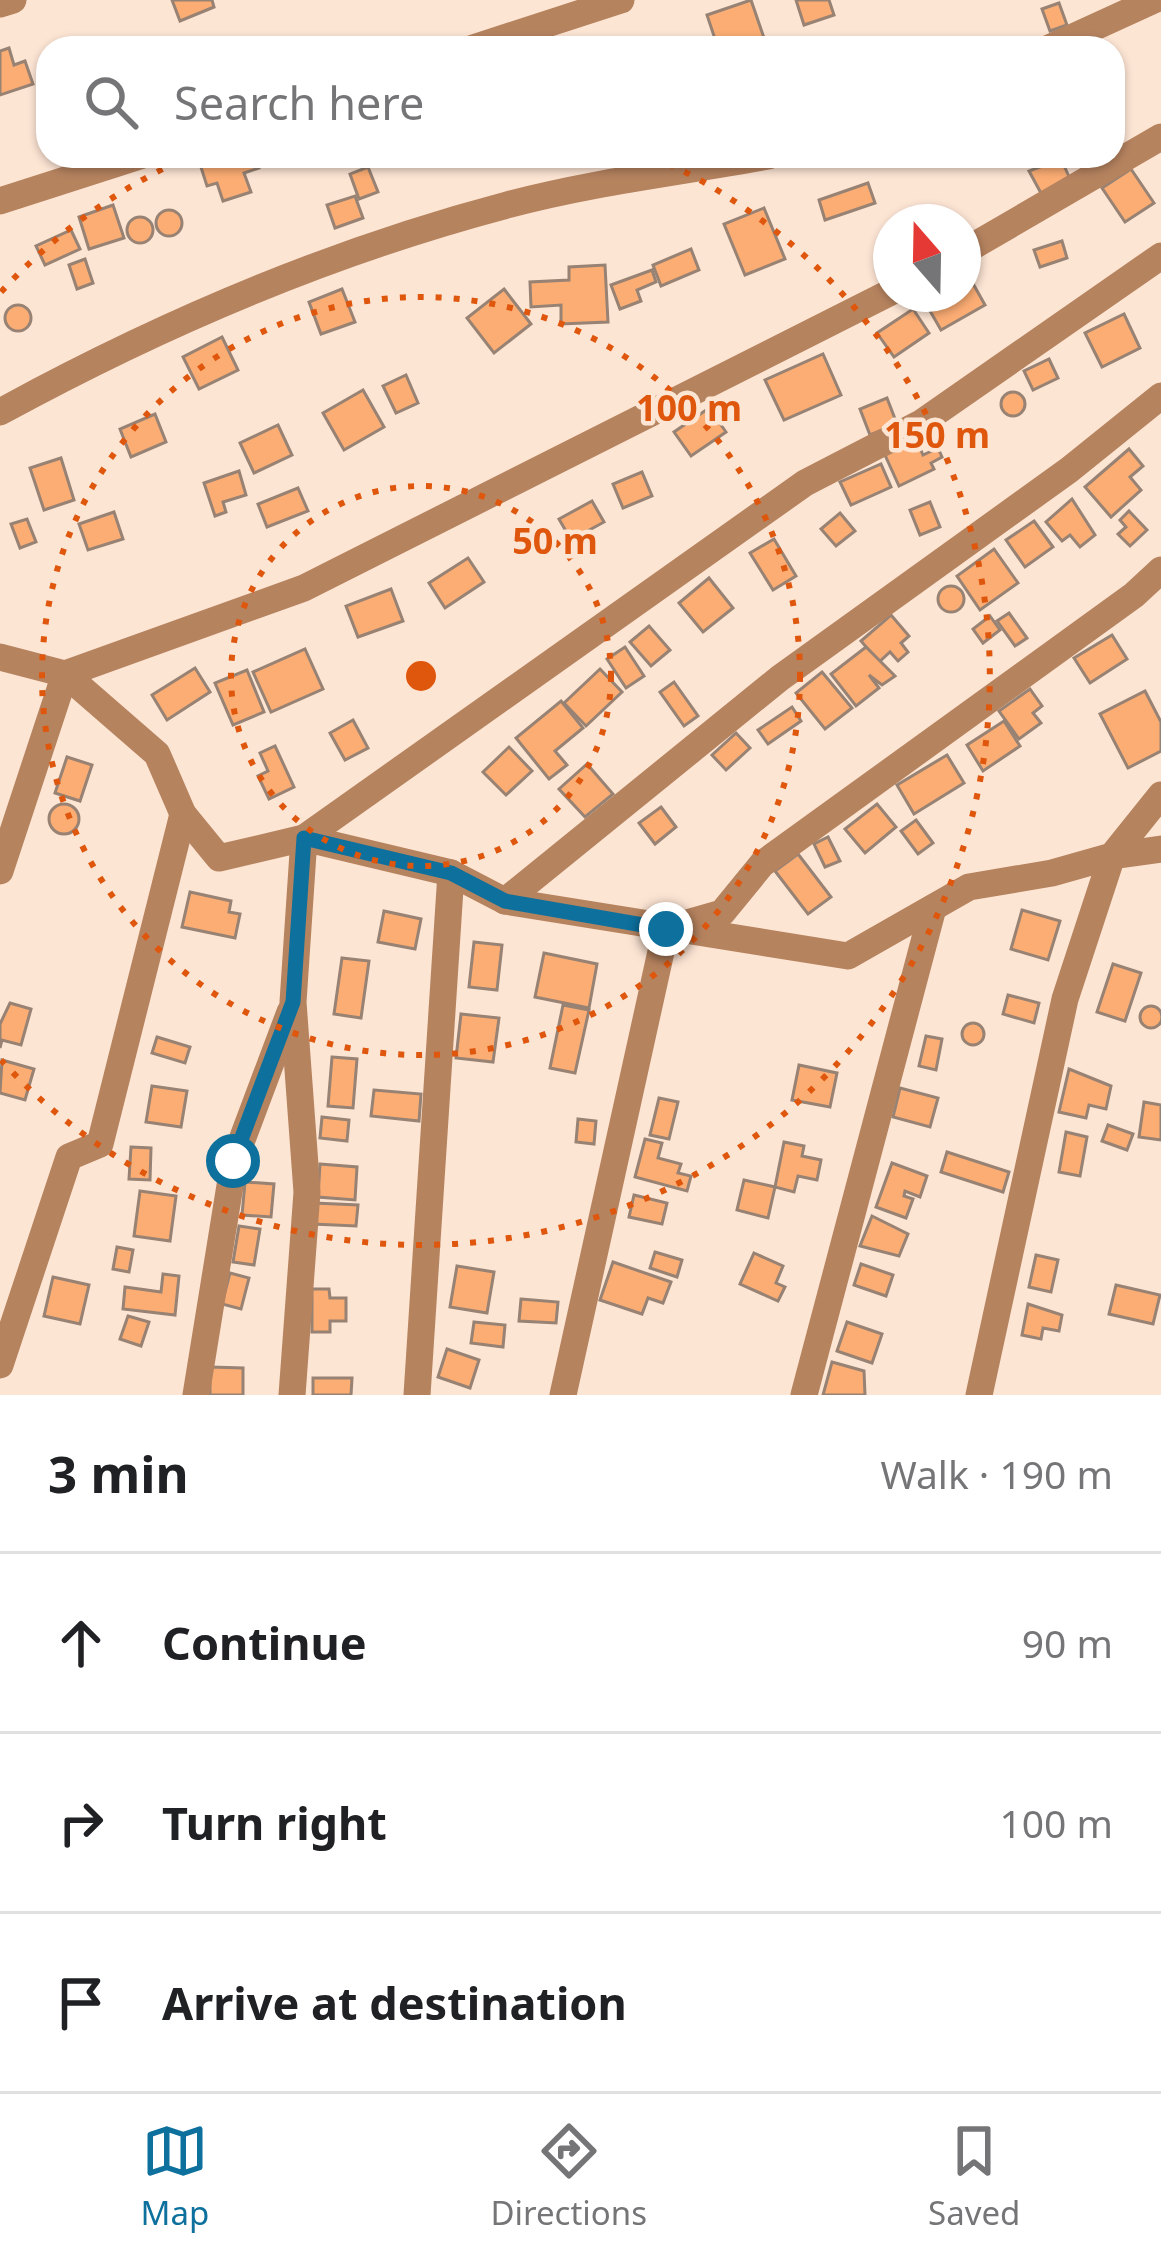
<!DOCTYPE html>
<html lang="en">
<head>
<meta charset="utf-8">
<style>
  :root { --surface:#fff; --page:#f2f2f2; --text:#202124; --muted:#757577; --line:#e0e0e0; --accent:#0d709d }
  body { margin:0; font-family:"Noto Sans",sans-serif; background:var(--page); color:var(--text) }
  .compass { position:absolute; left:873px; top:204px; width:108px; height:108px; border-radius:50%; background:var(--surface); box-shadow:0 3px 9px #0004; rotate:340deg }
  .stop { position:absolute; width:36px; height:36px; margin:-27px; border:9px solid #0d709d; border-radius:50%; background:#fff }
  .stop.end { background:#0d709d; border-color:#fff; box-shadow:0 3px 12px #0008 }
  .list { margin:0; padding:0; list-style:none }
  h2 { display:flex; justify-content:space-between; align-items:center; height:156px; margin:0; padding:0 48px; font-size:51px }
  h2 small { font-size:39px; font-weight:400; color:var(--muted) }
  .list li { display:grid; grid-template-columns:78px 1fr auto; gap:36px; align-items:center; box-sizing:border-box; height:180px; padding:0 48px; border-top:3px solid var(--line) }
  .list b { display:block; font-size:45px; white-space:nowrap }
  .list em { font-size:39px; font-style:normal; color:var(--muted) }
  .icon { flex:none; width:66px; height:66px; fill:none; stroke:currentColor; stroke-width:2; stroke-linecap:round; stroke-linejoin:round }
  .map { position:relative; flex:none; width:1161px; height:1395px; overflow:hidden }
  .search { position:absolute; background:var(--surface); box-shadow:0 3px 9px #0004; left:36px; right:36px; top:36px; height:132px; display:flex; align-items:center; gap:30px; box-sizing:border-box; padding:0 42px; border-radius:36px; color:var(--muted); font-size:45px }
  .sheet { height:696px; background:var(--surface) }
  nav { display:flex; justify-content:space-around; align-items:center; box-sizing:border-box; height:168px; border-top:3px solid var(--line); background:var(--surface); font-size:33px; color:var(--muted) }
  nav a { display:grid; justify-items:center; gap:6px }
  nav .on { color:var(--accent) }
  .map>svg:first-child { display:block }
  .building { fill:#fcad74; stroke:#978273; stroke-width:3 }
  .lines { fill:none; stroke-linecap:round; stroke-linejoin:round }
  .street { stroke:#b6835f; stroke-width:27 }
  .route { stroke:#0d709d; stroke-width:15 }
  .ring { fill:none; stroke:#df560d; stroke-width:6; stroke-dasharray:6 12 }
  .centre { fill:#df560d; stroke:#fde5d4; stroke-width:6 }
  .ring-label { font-size:36px; text-anchor:middle; font-weight:bold; fill:#df560d; stroke:#fde5d4; stroke-width:9; stroke-linejoin:round; paint-order:stroke }
</style>
</head>
<body>
<div class="map">
<svg width="1161" height="1395" viewBox="0 0 1161 1395">
  <rect width="100%" height="100%" fill="#fde5d4"/>
  <g class="building">
    <polygon points="172,0 212,0 214,7 180,21"/>
    <polygon points="751,0 764,38 718,48 707,15"/>
    <polygon points="796,0 829,0 834,15 804,25"/>
    <polygon points="1059,3 1067,25 1050,31 1042,9"/>
    <polygon points="9,48 14,65 25,61 33,84 0,95 0,51"/>
    <polygon points="214,156 256,156 259,168 244,173 251,192 223,201 217,183 207,186 199,161"/>
    <polygon points="1061,159 1071,181 1042,195 1029,171"/>
    <polygon points="368,167 378,192 359,199 350,174"/>
    <polygon points="1131,169 1154,203 1125,222 1102,188"/>
    <polygon points="868,183 875,203 825,220 819,200"/>
    <polygon points="355,196 363,218 335,228 327,205"/>
    <polygon points="113,205 124,238 89,249 79,217"/>
    <polygon points="764,208 785,259 745,275 724,224"/>
    <circle cx="169" cy="223" r="13"/>
    <circle cx="140" cy="230" r="13"/>
    <polygon points="71,230 80,249 45,265 36,246"/>
    <polygon points="1062,241 1067,258 1040,267 1034,250"/>
    <polygon points="691,249 699,270 661,286 653,265"/>
    <polygon points="85,259 93,283 77,289 69,265"/>
    <polygon points="605,265 608,322 561,324 561,305 531,307 530,282 569,280 569,267"/>
    <polygon points="652,270 656,282 637,290 641,301 620,309 611,285"/>
    <polygon points="971,280 985,305 941,330 922,297 963,294 963,284"/>
    <polygon points="342,289 355,322 321,334 309,302"/>
    <polygon points="504,289 531,324 494,353 467,318"/>
    <circle cx="18" cy="318" r="13"/>
    <polygon points="913,309 929,333 894,357 877,333"/>
    <polygon points="1124,314 1140,348 1102,367 1085,333"/>
    <polygon points="222,337 238,370 199,389 183,357"/>
    <polygon points="823,354 841,395 784,420 765,380"/>
    <polygon points="1049,359 1058,378 1033,390 1024,371"/>
    <polygon points="406,375 418,403 396,413 383,386"/>
    <polygon points="363,390 384,427 344,450 323,413"/>
    <circle cx="1013" cy="404" r="12"/>
    <polygon points="887,398 897,424 870,435 860,409"/>
    <polygon points="709,408 726,432 691,456 674,432"/>
    <polygon points="155,414 166,442 131,457 120,429"/>
    <polygon points="278,425 292,455 254,473 240,443"/>
    <polygon points="917,441 923,455 938,448 942,457 931,463 934,469 899,486 885,455"/>
    <polygon points="1129,449 1143,466 1130,477 1141,490 1111,517 1085,487"/>
    <polygon points="61,458 74,500 44,510 30,468"/>
    <polygon points="881,464 891,487 851,505 840,482"/>
    <polygon points="239,471 246,495 223,502 226,512 215,516 204,483"/>
    <polygon points="642,472 652,496 623,508 613,484"/>
    <polygon points="298,488 308,511 267,527 258,504"/>
    <polygon points="1072,499 1095,535 1080,547 1070,535 1062,541 1046,522"/>
    <polygon points="592,501 604,522 571,540 559,519"/>
    <polygon points="930,502 940,527 920,535 910,510"/>
    <polygon points="1129,511 1147,530 1130,546 1118,534 1126,527 1120,520"/>
    <polygon points="114,512 123,539 88,550 79,524"/>
    <polygon points="840,513 855,531 836,546 821,529"/>
    <polygon points="27,519 36,542 20,548 11,524"/>
    <polygon points="1034,521 1053,547 1025,567 1006,540"/>
    <polygon points="774,539 796,576 773,590 750,553"/>
    <polygon points="994,549 1018,583 980,610 957,576"/>
    <polygon points="468,558 484,582 445,608 429,583"/>
    <polygon points="709,578 733,608 703,632 679,603"/>
    <circle cx="951" cy="599" r="13"/>
    <polygon points="391,589 403,621 358,637 346,606"/>
    <polygon points="1009,613 1027,638 1015,646 997,621"/>
    <polygon points="891,615 909,636 901,643 908,652 898,661 890,652 879,662 861,641"/>
    <polygon points="990,616 1000,630 983,643 973,629"/>
    <polygon points="649,626 670,650 651,666 630,642"/>
    <polygon points="1112,635 1127,659 1090,683 1074,658"/>
    <polygon points="625,647 644,676 626,688 607,659"/>
    <polygon points="866,647 895,676 882,685 869,675 879,688 856,706 831,674"/>
    <polygon points="305,649 323,689 271,712 253,672"/>
    <polygon points="195,668 210,692 167,720 152,695"/>
    <polygon points="600,669 622,692 586,726 564,703"/>
    <polygon points="247,670 264,712 233,725 215,683"/>
    <polygon points="822,672 852,708 825,729 796,693"/>
    <polygon points="674,682 698,716 684,726 660,692"/>
    <polygon points="1030,689 1042,706 1033,713 1041,723 1019,739 999,711"/>
    <polygon points="1145,691 1161,722 1161,751 1128,768 1100,714"/>
    <polygon points="561,701 583,728 555,751 567,765 549,779 516,738"/>
    <polygon points="792,707 801,721 768,744 758,730"/>
    <polygon points="353,720 368,748 345,760 330,733"/>
    <polygon points="1004,721 1020,746 983,771 967,745"/>
    <polygon points="736,733 750,748 726,770 712,755"/>
    <polygon points="275,746 294,787 269,799 258,776 268,771 260,753"/>
    <polygon points="509,747 532,771 506,795 483,772"/>
    <polygon points="947,755 964,783 914,814 897,785"/>
    <polygon points="67,757 92,765 80,801 55,793"/>
    <polygon points="587,764 613,794 585,817 559,789"/>
    <polygon points="877,804 896,827 865,853 845,829"/>
    <circle cx="64" cy="819" r="15"/>
    <polygon points="661,807 676,827 655,844 639,823"/>
    <polygon points="916,820 933,843 918,854 901,831"/>
    <polygon points="828,837 840,861 825,867 814,844"/>
    <polygon points="798,854 831,897 808,914 775,871"/>
    <polygon points="190,892 231,901 229,912 240,914 235,938 182,927"/>
    <polygon points="1022,910 1060,921 1048,960 1011,949"/>
    <polygon points="384,911 421,919 415,949 378,942"/>
    <polygon points="474,942 502,945 497,990 469,987"/>
    <polygon points="544,953 597,964 589,1008 535,997"/>
    <polygon points="342,958 369,961 361,1018 334,1014"/>
    <polygon points="1113,964 1141,973 1125,1021 1097,1012"/>
    <polygon points="1008,995 1039,1003 1034,1023 1003,1014"/>
    <polygon points="10,1003 31,1009 21,1045 2,1040 0,1048 0,1024"/>
    <polygon points="563,1005 589,1010 575,1073 550,1068"/>
    <circle cx="1151" cy="1017" r="11"/>
    <polygon points="461,1014 499,1018 493,1062 456,1058"/>
    <circle cx="973" cy="1034" r="11"/>
    <polygon points="926,1036 942,1039 936,1070 919,1066"/>
    <polygon points="157,1037 190,1047 185,1063 152,1053"/>
    <polygon points="332,1057 357,1059 353,1108 328,1106"/>
    <polygon points="2,1060 34,1069 25,1100 0,1093"/>
    <polygon points="799,1065 837,1073 830,1107 792,1100"/>
    <polygon points="1069,1069 1111,1086 1106,1109 1089,1105 1086,1118 1059,1112"/>
    <polygon points="152,1086 187,1091 181,1127 146,1122"/>
    <polygon points="900,1088 938,1098 930,1127 893,1117"/>
    <polygon points="374,1090 421,1094 419,1121 371,1116"/>
    <polygon points="659,1098 678,1102 669,1139 650,1135"/>
    <polygon points="1144,1102 1161,1105 1161,1140 1139,1137"/>
    <polygon points="322,1117 349,1120 347,1141 320,1138"/>
    <polygon points="578,1119 596,1121 594,1144 576,1142"/>
    <polygon points="1108,1125 1133,1134 1127,1150 1102,1141"/>
    <polygon points="1066,1132 1087,1137 1080,1176 1059,1172"/>
    <polygon points="645,1139 662,1143 658,1158 681,1164 678,1173 691,1176 687,1191 635,1177"/>
    <polygon points="784,1142 804,1146 802,1156 821,1160 817,1180 798,1176 794,1192 775,1187"/>
    <polygon points="131,1147 151,1148 150,1180 129,1179"/>
    <polygon points="947,1152 1009,1172 1003,1192 941,1172"/>
    <polygon points="892,1163 927,1176 920,1197 905,1191 904,1196 913,1199 906,1218 876,1207"/>
    <polygon points="320,1164 357,1167 355,1200 318,1197"/>
    <polygon points="744,1180 775,1187 768,1218 737,1210"/>
    <polygon points="245,1182 274,1184 271,1217 242,1215"/>
    <polygon points="140,1191 176,1196 170,1241 134,1236"/>
    <polygon points="634,1195 667,1203 662,1224 629,1217"/>
    <polygon points="314,1203 358,1205 356,1226 313,1224"/>
    <polygon points="872,1216 908,1234 899,1256 860,1246"/>
    <polygon points="239,1226 260,1229 254,1265 233,1262"/>
    <polygon points="117,1247 133,1250 129,1272 113,1269"/>
    <polygon points="655,1252 682,1260 677,1277 650,1268"/>
    <polygon points="754,1253 783,1266 776,1283 785,1287 778,1301 740,1284"/>
    <polygon points="1036,1255 1058,1260 1051,1292 1029,1287"/>
    <polygon points="613,1262 671,1282 663,1303 648,1298 642,1314 600,1300"/>
    <polygon points="861,1264 893,1275 886,1296 854,1285"/>
    <polygon points="457,1266 494,1272 487,1313 450,1307"/>
    <polygon points="230,1273 249,1278 241,1309 222,1304"/>
    <polygon points="163,1274 179,1276 175,1315 123,1309 125,1287 161,1292"/>
    <polygon points="53,1277 89,1285 80,1324 44,1316"/>
    <polygon points="1116,1285 1160,1295 1153,1324 1109,1314"/>
    <polygon points="312,1289 329,1289 330,1298 346,1298 346,1321 330,1321 330,1332 312,1332"/>
    <polygon points="521,1299 558,1302 556,1323 519,1321"/>
    <polygon points="1028,1304 1062,1315 1059,1331 1043,1328 1041,1339 1022,1335"/>
    <polygon points="128,1316 149,1322 141,1346 120,1339"/>
    <polygon points="474,1322 505,1325 503,1347 471,1343"/>
    <polygon points="847,1322 882,1334 872,1363 837,1351"/>
    <polygon points="447,1349 479,1360 470,1388 438,1377"/>
    <polygon points="832,1362 864,1371 865,1395 823,1395"/>
    <polygon points="210,1367 243,1368 243,1395 210,1395"/>
    <polygon points="313,1378 352,1378 351,1395 313,1395"/>
  </g>
  <g class="lines">
    <g class="street">
      <polyline points="0,4 13,0"/>
      <polyline points="473,48 621,0"/>
      <polyline points="1049,48 1154,0"/>
      <polyline points="0,201 140,156"/>
      <polyline points="963,252 1161,137"/>
      <path d="M0,412C161,324 329,252 507,205C592,182 682,172 768,156"/>
      <polyline points="0,657 65,674 157,754 183,814 219,858 304,838 451,873 505,901 848,956 969,887 1052,873 1112,856 1161,795"/>
      <polyline points="0,871 65,674 304,588 891,292"/>
      <polyline points="505,901 780,678 1069,470 1161,396"/>
      <polyline points="0,1365 69,1157 100,1144 183,814"/>
      <polyline points="196,1395 234,1161 290,1012"/>
      <polyline points="292,1395 307,1192 293,1002 304,838 805,483 921,423 1161,256"/>
      <polyline points="417,1395 451,873"/>
      <polyline points="563,1395 666,929 722,913 762,864 1134,595 1161,570"/>
      <polyline points="804,1395 933,908"/>
      <polyline points="979,1395 1065,999 1112,856 1161,849"/>
    </g>
  </g>
  <g class="lines">
    <polyline class="route" points="233,1161 293,1002 304,838 451,873 505,901 666,929"/>
  </g>
  <g class="ring">
    <circle cx="421" cy="676" r="190"/>
    <circle cx="421" cy="676" r="379"/>
    <path d="M1 292A569 569 0 0 1 190 156M652 156A569 569 0 1 1 1 1060"/>
  </g>
  <circle cx="421" cy="676" r="18" class="centre"/>
  <g class="ring-label">
    <text x="689" y="421">100 m</text>
    <text x="937" y="448">150 m</text>
    <text x="555" y="554">50 m</text>
  </g>
</svg>
<svg class="compass" viewBox="-18 -18 36 36"><path d="M0-13l5 13h-10z" fill="#e53935"/><path d="M0 13l5-13h-10z" fill="#757577"/></svg>
<div class="stop" style="left:233px;top:1161px"></div>
<div class="stop end" style="left:666px;top:929px"></div>
<div class="search"><svg class="icon" aria-label="search" viewBox="0 0 24 24"><circle cx="10" cy="10" r="6"/><path d="M15 15l6 6"/></svg>Search here</div>
</div>
<section class="sheet">
<h2>3 min<small>Walk · 190 m</small></h2>
<ul class="list">
<li><svg class="icon" aria-label="ahead" viewBox="0 0 24 24"><path d="M12 20V5M6 11l6-6 6 6"/></svg><div><b>Continue</b></div><em>90 m</em></li>
<li><svg class="icon" aria-label="right" viewBox="0 0 24 24"><path d="M7 20v-9h11M14 6l5 5-5 5"/></svg><div><b>Turn right</b></div><em>100 m</em></li>
<li><svg class="icon" aria-label="arrive" viewBox="0 0 24 24"><path d="M6 21V4h12l-3 4 3 4H6"/></svg><div><b>Arrive at destination</b></div></li>
</ul>
</section>
<nav>
<a class="on"><svg class="icon" aria-label="map" viewBox="0 0 24 24"><path d="M3 6l6-2 6 2 6-2v14l-6 2-6-2-6 2zM9 4v14M15 6v14"/></svg>Map</a>
<a><svg class="icon" aria-label="directions" viewBox="0 0 24 24"><path d="M12 3l9 9-9 9-9-9zM9 14v-3h6M13 9l2 2-2 2"/></svg>Directions</a>
<a><svg class="icon" aria-label="saved" viewBox="0 0 24 24"><path d="M7 4h10v16l-5-4-5 4z"/></svg>Saved</a>
</nav>
</body>
</html>
